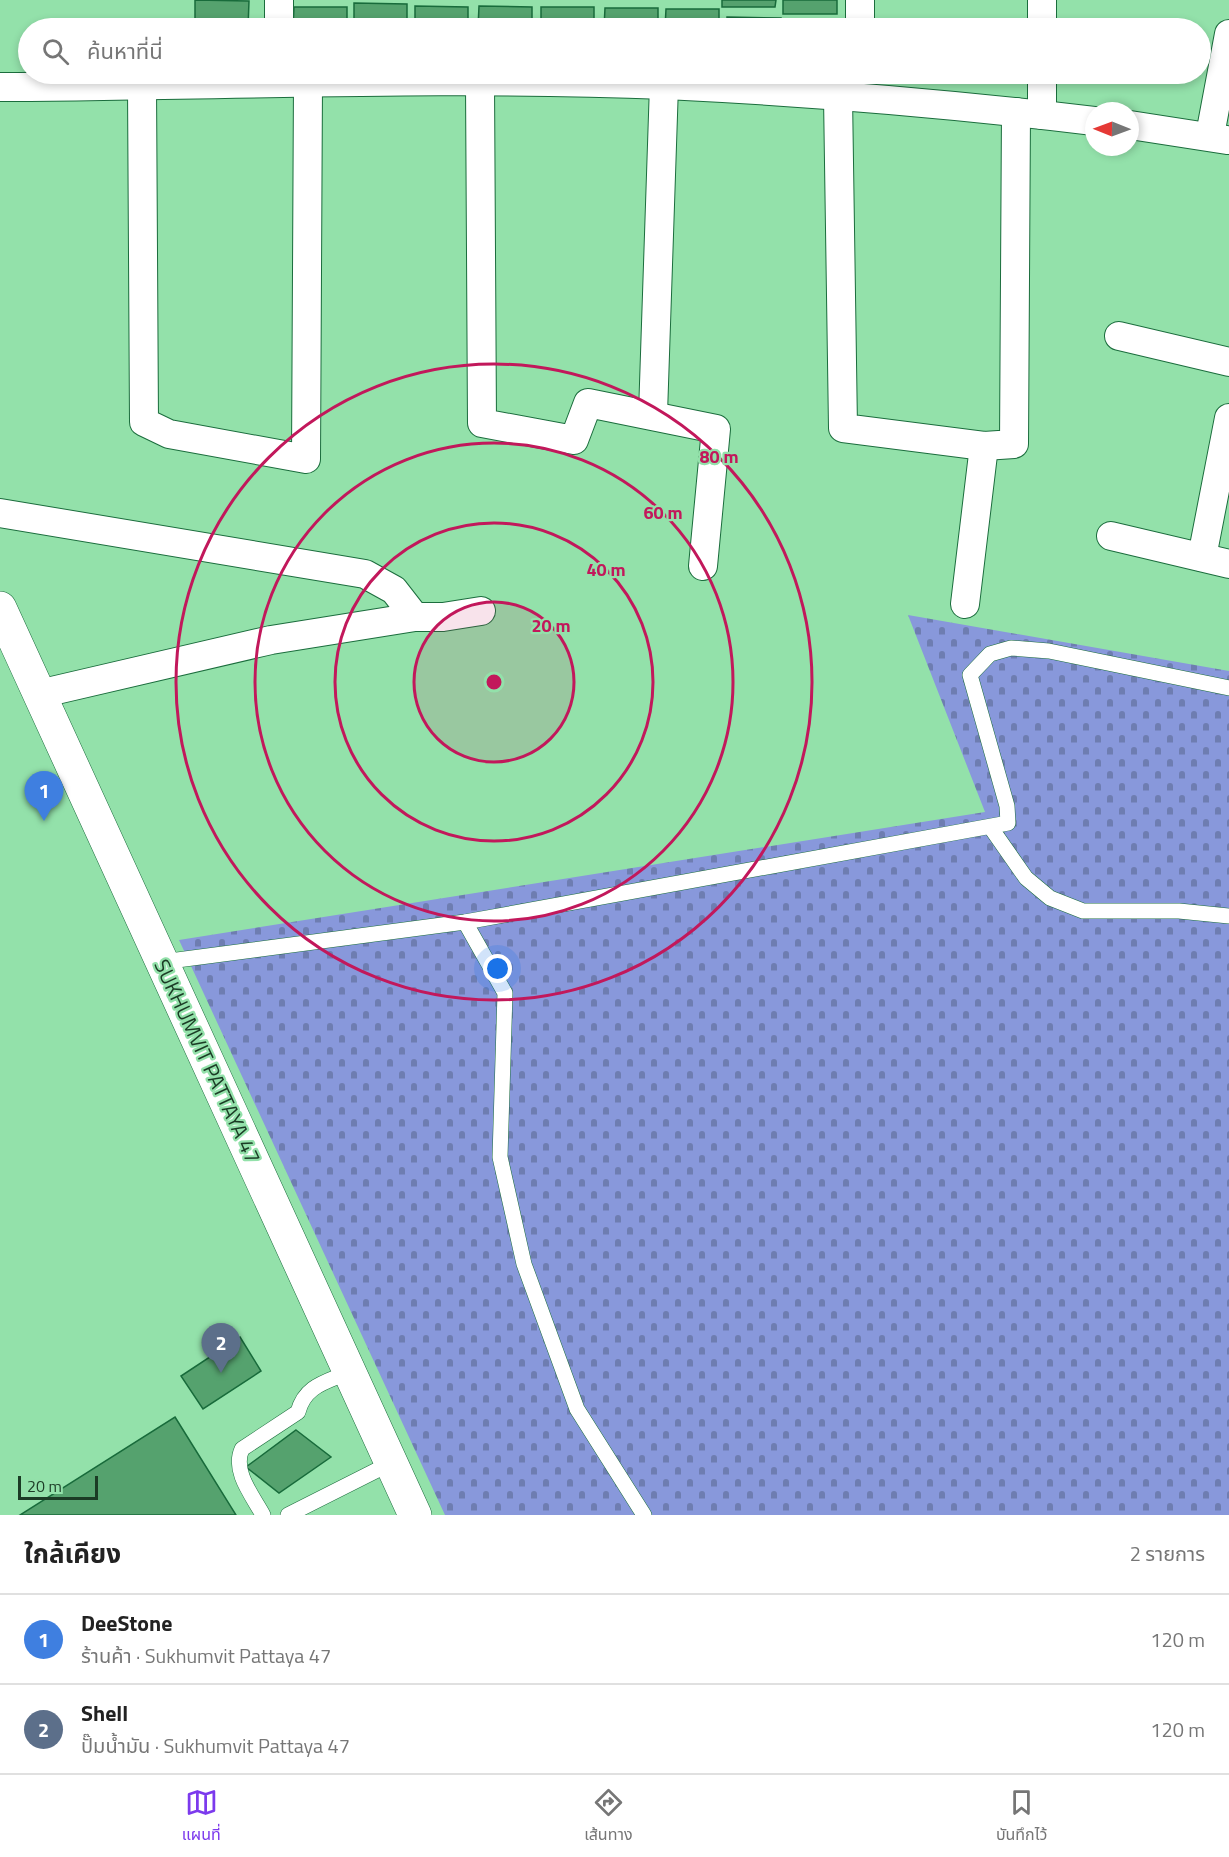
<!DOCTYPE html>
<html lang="th">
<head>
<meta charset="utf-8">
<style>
  :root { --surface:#fff; --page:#f6f6f6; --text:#222; --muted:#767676; --line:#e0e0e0; --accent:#7c3aed }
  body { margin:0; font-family:"Titillium Web","Noto Sans Thai",sans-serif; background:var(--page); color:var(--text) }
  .compass { position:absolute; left:1085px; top:102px; width:54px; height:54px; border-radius:50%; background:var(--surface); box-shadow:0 3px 9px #0003; rotate:271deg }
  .scale { position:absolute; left:18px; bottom:15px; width:80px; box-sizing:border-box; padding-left:6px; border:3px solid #1b3b25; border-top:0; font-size:16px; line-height:21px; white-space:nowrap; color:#1b3b25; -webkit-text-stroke:4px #93e1aa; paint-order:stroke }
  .you { position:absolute; left:498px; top:969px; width:21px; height:21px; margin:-15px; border:4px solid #fff; border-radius:50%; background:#1a73e8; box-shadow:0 0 0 9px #1a73e833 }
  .badge { display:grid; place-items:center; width:39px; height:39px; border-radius:50%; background:var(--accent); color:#fff; font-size:20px; font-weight:700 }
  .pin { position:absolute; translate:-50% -50px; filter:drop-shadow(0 2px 3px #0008) }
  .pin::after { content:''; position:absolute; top:32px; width:21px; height:18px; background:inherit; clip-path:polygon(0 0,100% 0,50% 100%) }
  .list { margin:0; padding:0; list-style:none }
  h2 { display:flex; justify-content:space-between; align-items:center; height:78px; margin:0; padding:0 24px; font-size:26px }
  h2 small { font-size:20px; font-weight:400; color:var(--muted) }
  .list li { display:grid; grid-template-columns:39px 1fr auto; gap:18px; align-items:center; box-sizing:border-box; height:90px; padding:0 24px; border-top:2px solid var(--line) }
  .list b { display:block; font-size:22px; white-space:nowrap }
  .list p { margin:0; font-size:20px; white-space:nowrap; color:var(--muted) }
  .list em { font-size:20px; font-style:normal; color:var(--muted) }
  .icon { flex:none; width:33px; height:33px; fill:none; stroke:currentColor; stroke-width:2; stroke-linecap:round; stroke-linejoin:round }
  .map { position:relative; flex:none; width:1229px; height:1515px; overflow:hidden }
  .search { position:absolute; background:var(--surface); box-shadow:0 3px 9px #0003; left:18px; right:18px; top:18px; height:66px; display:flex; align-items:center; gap:15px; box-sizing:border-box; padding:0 21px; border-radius:33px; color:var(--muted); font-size:22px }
  .sheet { height:258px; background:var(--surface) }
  nav { display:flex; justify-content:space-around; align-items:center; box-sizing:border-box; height:84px; border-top:2px solid var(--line); background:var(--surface); font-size:16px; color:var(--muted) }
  nav a { display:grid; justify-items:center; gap:3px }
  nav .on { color:var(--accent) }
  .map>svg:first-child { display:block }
  .cemetery { fill:url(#cemetery-stones) }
  .building { fill:#55a26e; stroke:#186b3b; stroke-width:1.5 }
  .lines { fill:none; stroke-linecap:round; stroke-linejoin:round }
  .service-casing { stroke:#1b6d3d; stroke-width:16 }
  .minor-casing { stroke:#1b6d3d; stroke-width:30 }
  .tertiary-casing { stroke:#1b6d3d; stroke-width:34 }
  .service { stroke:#fff; stroke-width:15 }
  .minor { stroke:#fff; stroke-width:28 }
  .tertiary { stroke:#fff; stroke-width:33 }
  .ring { fill:none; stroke:#c2185b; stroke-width:3 }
  .labels { text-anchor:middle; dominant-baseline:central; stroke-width:4.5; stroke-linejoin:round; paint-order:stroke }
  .street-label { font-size:21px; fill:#1b3b25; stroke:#93e1aa }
  .centre { fill:#c2185b; stroke:#93e1aa; stroke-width:3 }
  .ring-label { font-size:18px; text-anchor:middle; font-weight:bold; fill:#c2185b; stroke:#93e1aa; stroke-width:4.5; stroke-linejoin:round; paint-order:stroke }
</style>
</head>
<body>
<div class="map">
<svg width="1229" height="1515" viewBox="0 0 1229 1515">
  <defs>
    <pattern id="cemetery-stones" width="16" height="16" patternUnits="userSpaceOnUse" patternTransform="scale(1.5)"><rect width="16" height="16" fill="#8898db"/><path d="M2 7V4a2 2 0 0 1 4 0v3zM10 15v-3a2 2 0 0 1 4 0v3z" fill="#6e7db1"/></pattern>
  </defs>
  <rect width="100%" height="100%" fill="#93e1aa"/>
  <polygon class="cemetery" points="908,615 1229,671 1229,1515 445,1515 179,940 985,812"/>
  <g class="building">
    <polygon points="195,0 249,1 248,28 195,28"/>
    <polygon points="722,0 776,0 775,7 722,7"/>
    <rect x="783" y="0" width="54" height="14"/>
    <polygon points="354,3 407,4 407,28 354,28"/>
    <polygon points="415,6 468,7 468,28 415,28"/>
    <polygon points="479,6 532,7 532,28 478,28"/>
    <polygon points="294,7 347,7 347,28 293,28"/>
    <rect x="541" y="7" width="53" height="21"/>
    <polygon points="605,8 658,8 658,28 604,28"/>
    <polygon points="666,9 719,9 719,28 665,28"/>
    <polygon points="727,17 781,18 780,28 727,28"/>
    <polygon points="787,24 840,25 840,28 787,28"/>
    <polygon points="787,74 840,74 840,78 787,77"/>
    <polygon points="240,1337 261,1371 203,1409 181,1376"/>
    <polygon points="175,1417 236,1515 20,1515"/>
    <polygon points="296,1430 331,1457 279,1493 246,1467"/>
  </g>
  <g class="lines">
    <defs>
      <g id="service">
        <polyline points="991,828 1026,878 1050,898 1083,911 1179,911 1229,916"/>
        <polyline points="465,922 505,993 500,1157 524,1264 577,1409 644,1515"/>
        <polyline points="162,962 465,922 1008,823 1007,806 970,675 990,654 1011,648 1049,651 1229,688"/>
        <path d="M263,1515C252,1495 232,1471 242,1449L298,1412C305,1385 327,1382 349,1372"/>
        <polyline points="288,1515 393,1462"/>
      </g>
      <g id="minor">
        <polyline points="279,0 279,28"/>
        <polyline points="860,0 860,28"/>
        <polyline points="1042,0 1042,28"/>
        <polyline points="1042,74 1042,115"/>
        <polyline points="480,83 482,423 574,440 588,403 716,429 703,566"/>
        <polyline points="142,86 144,422 169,434 306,459 308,83"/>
        <path d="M0,87C222,86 444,76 666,85C809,92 952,104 1094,121"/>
        <polyline points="838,96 843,428 984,446 1014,444 1016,112"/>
        <polyline points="1130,125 1227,140"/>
        <polyline points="1210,135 1229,34"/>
        <polyline points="1119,336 1229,362"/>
        <polyline points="653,414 664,85"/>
        <polyline points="0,513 365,574 394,590 415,617"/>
        <polyline points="1111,536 1229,564"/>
        <polyline points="1202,557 1229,418"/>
        <polyline points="965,604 984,446"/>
        <polyline points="39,694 271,640 415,617 443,617 481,611"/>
      </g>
      <polyline id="tertiary" points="0,608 415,1515"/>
    </defs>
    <use href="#service" class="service-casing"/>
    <use href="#minor" class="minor-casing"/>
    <use href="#tertiary" class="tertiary-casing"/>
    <use href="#service" class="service"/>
    <use href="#minor" class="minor"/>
    <use href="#tertiary" class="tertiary"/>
  </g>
  <circle cx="494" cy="682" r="80" fill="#c2185b" fill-opacity=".12"/>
  <g class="ring">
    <circle cx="494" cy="682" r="80"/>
    <circle cx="494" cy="682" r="159"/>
    <circle cx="494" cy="682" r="239"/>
    <circle cx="494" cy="682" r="318"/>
  </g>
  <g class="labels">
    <g class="street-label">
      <text transform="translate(208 1061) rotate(65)">SUKHUMVIT PATTAYA 47</text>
    </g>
  </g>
  <circle cx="494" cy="682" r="9" class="centre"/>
  <g class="ring-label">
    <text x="719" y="463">80 m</text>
    <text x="663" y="519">60 m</text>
    <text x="606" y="576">40 m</text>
    <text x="551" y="632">20 m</text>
  </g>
</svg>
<svg class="compass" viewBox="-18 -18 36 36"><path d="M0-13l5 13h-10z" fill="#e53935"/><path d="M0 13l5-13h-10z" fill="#767676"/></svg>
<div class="scale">20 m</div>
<div class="you"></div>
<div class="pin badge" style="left:44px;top:821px;background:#3f7fe0">1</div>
<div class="pin badge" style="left:221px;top:1373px;background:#5c6f8a">2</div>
<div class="search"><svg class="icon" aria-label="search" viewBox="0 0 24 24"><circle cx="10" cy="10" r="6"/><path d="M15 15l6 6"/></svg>ค้นหาที่นี่</div>
</div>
<section class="sheet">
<h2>ใกล้เคียง<small>2 รายการ</small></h2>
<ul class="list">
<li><span class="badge" style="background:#3f7fe0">1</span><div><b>DeeStone</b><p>ร้านค้า · Sukhumvit Pattaya 47</p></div><em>120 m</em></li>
<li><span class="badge" style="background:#5c6f8a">2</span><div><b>Shell</b><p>ปั๊มน้ำมัน · Sukhumvit Pattaya 47</p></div><em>120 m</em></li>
</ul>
</section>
<nav>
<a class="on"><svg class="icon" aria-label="map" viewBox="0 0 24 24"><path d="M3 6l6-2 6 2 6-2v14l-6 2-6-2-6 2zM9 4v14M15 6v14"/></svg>แผนที่</a>
<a><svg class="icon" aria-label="directions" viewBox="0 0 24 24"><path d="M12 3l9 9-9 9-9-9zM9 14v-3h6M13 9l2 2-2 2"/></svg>เส้นทาง</a>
<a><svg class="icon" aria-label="saved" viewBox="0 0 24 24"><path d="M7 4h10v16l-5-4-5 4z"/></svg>บันทึกไว้</a>
</nav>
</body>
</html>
